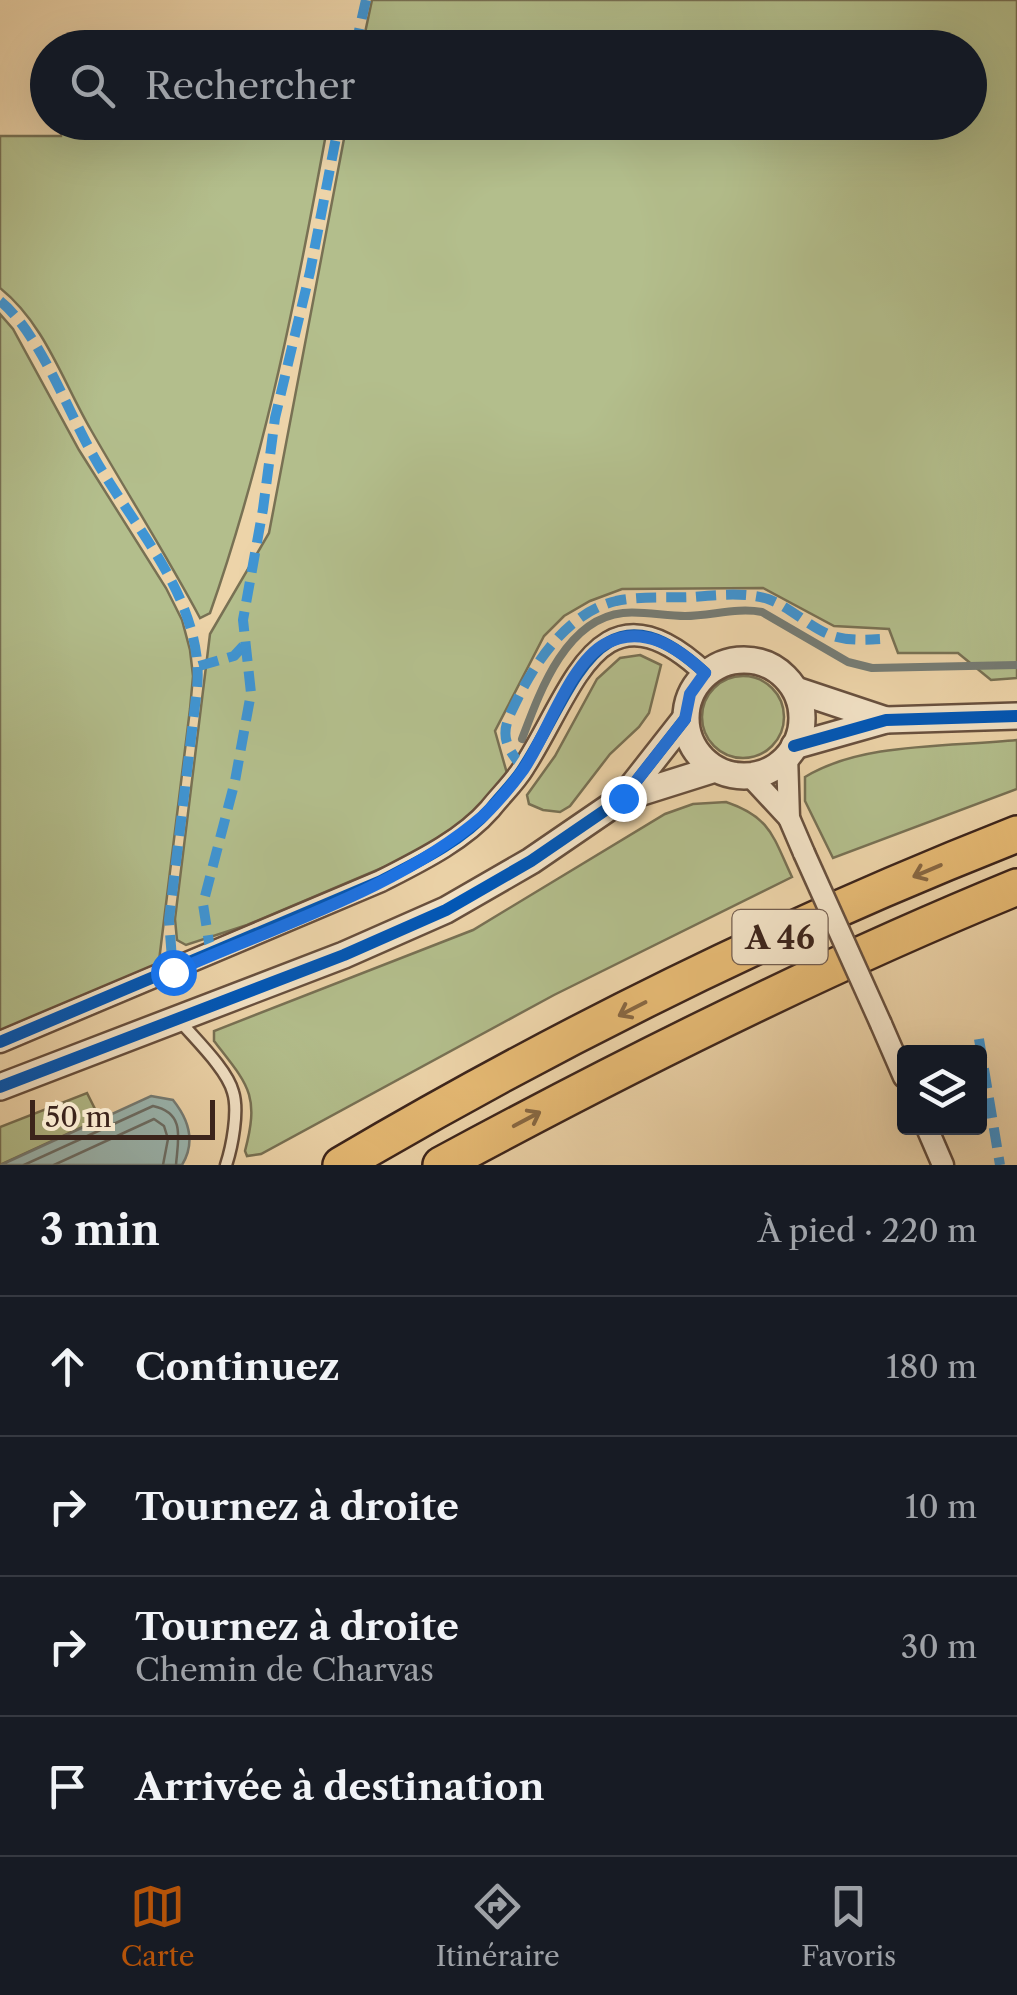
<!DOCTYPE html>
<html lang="fr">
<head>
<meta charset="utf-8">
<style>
  :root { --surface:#171b24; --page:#242831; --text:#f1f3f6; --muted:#9ea1a6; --line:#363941; --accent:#b45309 }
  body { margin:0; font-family:"Libre Caslon Text",serif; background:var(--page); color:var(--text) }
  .controls { position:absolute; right:30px; bottom:30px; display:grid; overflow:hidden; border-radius:10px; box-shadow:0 10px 40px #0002 }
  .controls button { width:90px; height:90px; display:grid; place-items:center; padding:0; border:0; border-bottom:2px solid var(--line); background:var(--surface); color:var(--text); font:50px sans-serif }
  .scale { position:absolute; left:30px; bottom:25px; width:185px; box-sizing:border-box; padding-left:10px; border:5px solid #3c241b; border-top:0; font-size:28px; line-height:35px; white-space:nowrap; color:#3c241b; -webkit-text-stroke:8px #f3e3c7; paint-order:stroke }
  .stop { position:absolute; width:30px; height:30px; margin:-22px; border:8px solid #1a73e8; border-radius:50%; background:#fff }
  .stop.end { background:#1a73e8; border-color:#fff; box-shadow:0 2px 10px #0008 }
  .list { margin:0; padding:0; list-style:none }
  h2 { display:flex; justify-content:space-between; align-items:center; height:130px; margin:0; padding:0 40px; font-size:42px }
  h2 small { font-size:32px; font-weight:400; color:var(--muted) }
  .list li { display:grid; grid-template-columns:65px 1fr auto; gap:30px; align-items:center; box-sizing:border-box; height:140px; padding:0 40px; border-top:2px solid var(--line) }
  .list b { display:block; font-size:38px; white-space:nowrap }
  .list p { margin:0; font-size:32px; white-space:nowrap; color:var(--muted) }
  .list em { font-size:32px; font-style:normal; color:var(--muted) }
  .icon { flex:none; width:55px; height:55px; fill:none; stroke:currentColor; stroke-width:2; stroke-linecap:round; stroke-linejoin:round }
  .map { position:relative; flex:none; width:1017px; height:1165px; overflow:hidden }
  .search { position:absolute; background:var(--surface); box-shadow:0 10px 40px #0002; left:30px; right:30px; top:30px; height:110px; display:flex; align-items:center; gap:25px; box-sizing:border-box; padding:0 35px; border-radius:55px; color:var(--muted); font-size:38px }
  .sheet { height:690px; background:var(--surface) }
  nav { display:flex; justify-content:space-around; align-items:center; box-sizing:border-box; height:140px; border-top:2px solid var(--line); background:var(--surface); font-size:28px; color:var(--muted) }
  nav a { display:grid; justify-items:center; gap:5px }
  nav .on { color:var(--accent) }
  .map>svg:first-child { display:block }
  .green { fill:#b3be8c; stroke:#787154; stroke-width:2.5 }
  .water { fill:#9bb7b1; stroke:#757c75; stroke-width:2.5 }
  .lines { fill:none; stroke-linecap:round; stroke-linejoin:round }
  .shore { stroke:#6c6e66; stroke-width:2.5 }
  .stream { stroke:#757c75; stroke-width:8 }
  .service-casing { stroke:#68503e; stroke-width:15 }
  .minor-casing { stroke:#68503e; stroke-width:25 }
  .tertiary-casing { stroke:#68503e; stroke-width:30 }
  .motorway-casing { stroke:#3c241b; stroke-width:40 }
  .service { stroke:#f3e3c7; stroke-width:10 }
  .minor { stroke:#f3e3c7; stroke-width:20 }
  .tertiary { stroke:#f3e3c7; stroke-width:25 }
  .motorway { stroke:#e6ba74; stroke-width:35 }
  .minor-bridge-casing { stroke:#68503e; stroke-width:25; stroke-linecap:butt }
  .minor-bridge { stroke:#f3e3c7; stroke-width:20 }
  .quiet { stroke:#3f95d4; stroke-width:10; stroke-dasharray:20 10; stroke-linecap:butt }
  .cycleway-casing { stroke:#f3e3c7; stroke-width:19 }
  .cycleway { stroke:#0057b8; stroke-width:12 }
  .oneway { stroke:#886843 }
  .route { stroke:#1a73e8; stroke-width:12 }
  .labels { text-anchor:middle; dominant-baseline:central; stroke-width:9; stroke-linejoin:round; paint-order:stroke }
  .shield { fill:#f3e3c7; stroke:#735d4f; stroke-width:2.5 }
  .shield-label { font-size:32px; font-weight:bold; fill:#3c241b }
</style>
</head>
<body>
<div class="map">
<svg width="1017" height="1165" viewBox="0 0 1017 1165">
  <rect width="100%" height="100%" fill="#edd4a9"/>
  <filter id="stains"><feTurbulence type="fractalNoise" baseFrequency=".002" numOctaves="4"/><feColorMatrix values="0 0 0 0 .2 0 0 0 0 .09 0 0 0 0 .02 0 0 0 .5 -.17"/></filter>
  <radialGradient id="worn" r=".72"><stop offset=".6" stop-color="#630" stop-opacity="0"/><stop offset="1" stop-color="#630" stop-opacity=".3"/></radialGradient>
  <g class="green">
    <polygon points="372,0 1017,0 1017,678 991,680 958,653 898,653 889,629 834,626 763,588 622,589 590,601 564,616 544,636 495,731 508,777 470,818 439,839 396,862 247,925 186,945 177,940 175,919 210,634 269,533 347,123 970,122 970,48 362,47"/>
    <path d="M62,123H328C298,288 266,454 210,613L200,618C166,554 127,493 91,430C63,382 45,324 0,288V136H61Z"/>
    <polygon points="0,314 13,329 79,450 166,588 182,620 190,650 193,676 190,709 159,961 154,968 0,1031"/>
    <polygon points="640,655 661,665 649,713 639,727 610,754 570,806 560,812 543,810 529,804 527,795 555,756 597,679 620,658"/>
    <circle cx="743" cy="717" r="41"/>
    <path d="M1017,740V789L833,858L805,801V777C862,742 951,747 1017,740Z"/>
    <path d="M726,802C771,817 773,837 792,877L554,995L261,1154L247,1156L245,1151C260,1094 248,1085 214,1041V1031L473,930L665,814L693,804Z"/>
    <polygon points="87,1093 100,1119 0,1165 0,1127"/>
  </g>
  <path class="water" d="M151,1096L173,1100C189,1120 196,1142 182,1165H1Z"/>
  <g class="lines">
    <g class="shore">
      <path d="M24,1165L153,1106C186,1113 178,1139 176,1165"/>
      <polyline points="54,1165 154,1119 164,1126 168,1139 163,1165"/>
    </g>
    <path class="stream" d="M522,739C539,694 565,619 623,613C643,611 665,616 685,616C711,616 737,607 762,612L848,662L872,668L1017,665"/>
    <defs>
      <path id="service" d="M179,1020C194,1038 227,1069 233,1092C239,1111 232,1147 226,1165"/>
      <g id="minor">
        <polyline points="787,755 789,818 804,853"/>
        <polyline points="750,776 789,818"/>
        <polyline points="881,1024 904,1077"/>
        <path d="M0,1042L381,881C418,862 462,841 490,809C501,795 515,782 524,767C573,692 599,574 705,673"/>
        <polyline points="927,1128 943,1165"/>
      </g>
      <g id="tertiary">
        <circle cx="744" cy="718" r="58"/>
        <polyline points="796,690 886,720"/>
        <polyline points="794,746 886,720 1017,716"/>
        <polyline points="623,798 715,769"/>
        <polyline points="0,1087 344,955 446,910 531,861 623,798 685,719"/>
      </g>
      <g id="motorway">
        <path d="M341,1165C555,1039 786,925 1017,834"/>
        <path d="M441,1165C628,1064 819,968 1017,887"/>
      </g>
    </defs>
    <use href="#service" class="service-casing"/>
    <use href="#minor" class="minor-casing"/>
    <use href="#tertiary" class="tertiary-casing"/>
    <use href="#motorway" class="motorway-casing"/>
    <use href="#service" class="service"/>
    <use href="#minor" class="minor"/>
    <use href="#tertiary" class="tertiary"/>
    <use href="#motorway" class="motorway"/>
    <defs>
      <polyline id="minor-bridge" points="804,853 881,1024"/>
    </defs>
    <use href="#minor-bridge" class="minor-bridge-casing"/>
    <use href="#minor-bridge" class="minor-bridge"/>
    <g class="quiet">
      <polyline points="355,48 366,0"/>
      <path d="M0,301C39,332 68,412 94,457C121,505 159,550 181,601C193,630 200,658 197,689L169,920L173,972"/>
      <polyline points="199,666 234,656 246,643"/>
      <path d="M523,768C497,737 503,728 520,694C540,655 571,612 616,601C640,596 668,598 692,597C716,595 746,592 768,599C790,607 807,625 828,634C844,641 863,640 880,639"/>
      <polyline points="211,955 203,904 235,781 251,693 243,620 263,509 275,418 310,272 339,122"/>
      <polyline points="979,1039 1000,1165"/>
    </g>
    <defs>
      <g id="cycleway">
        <polyline points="794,746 886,720 1017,716"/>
        <path d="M0,1042L381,881C418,862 462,841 490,809C501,795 515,782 524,767C573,692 599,574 705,673"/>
        <polyline points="0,1087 344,955 446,910 531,861 623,798 685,719"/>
      </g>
    </defs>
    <use href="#cycleway" class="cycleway-casing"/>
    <use href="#cycleway" class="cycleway"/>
  </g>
  <defs><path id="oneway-shaft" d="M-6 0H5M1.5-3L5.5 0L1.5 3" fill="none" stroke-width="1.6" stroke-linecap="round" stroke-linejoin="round" transform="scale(2.5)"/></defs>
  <g class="oneway">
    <use href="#oneway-shaft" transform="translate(927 871) rotate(157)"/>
    <use href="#oneway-shaft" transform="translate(632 1009) rotate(153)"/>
    <use href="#oneway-shaft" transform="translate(527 1119) rotate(-28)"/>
  </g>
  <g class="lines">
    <path class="route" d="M173,972C273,927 400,888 483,816C497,803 512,785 523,770C546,737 570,663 605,644C643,623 678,648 705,673L690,694L685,719L623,798"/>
  </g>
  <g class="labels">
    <rect class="shield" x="732.5" y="910" width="95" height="54" rx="8"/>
    <g class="shield-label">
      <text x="780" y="937">A 46</text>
    </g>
  </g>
  <rect width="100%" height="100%" filter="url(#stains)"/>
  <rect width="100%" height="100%" fill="url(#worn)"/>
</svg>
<div class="controls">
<button><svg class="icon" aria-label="layers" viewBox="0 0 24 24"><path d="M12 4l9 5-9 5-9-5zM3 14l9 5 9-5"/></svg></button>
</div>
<div class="scale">50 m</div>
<div class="stop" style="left:173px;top:972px"></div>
<div class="stop end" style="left:623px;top:798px"></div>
<div class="search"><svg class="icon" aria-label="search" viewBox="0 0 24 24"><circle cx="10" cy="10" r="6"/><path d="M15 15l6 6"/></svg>Rechercher</div>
</div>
<section class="sheet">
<h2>3 min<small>À pied · 220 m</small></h2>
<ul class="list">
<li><svg class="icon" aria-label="ahead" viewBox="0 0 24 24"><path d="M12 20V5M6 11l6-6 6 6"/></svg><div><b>Continuez</b></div><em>180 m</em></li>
<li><svg class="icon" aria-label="right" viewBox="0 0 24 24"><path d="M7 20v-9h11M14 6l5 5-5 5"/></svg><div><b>Tournez à droite</b></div><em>10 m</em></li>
<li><svg class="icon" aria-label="right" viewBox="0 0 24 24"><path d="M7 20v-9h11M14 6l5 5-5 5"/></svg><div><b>Tournez à droite</b><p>Chemin de Charvas</p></div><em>30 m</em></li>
<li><svg class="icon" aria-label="arrive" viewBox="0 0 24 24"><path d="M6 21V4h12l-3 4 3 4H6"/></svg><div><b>Arrivée à destination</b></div></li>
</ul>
</section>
<nav>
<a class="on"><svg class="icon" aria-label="map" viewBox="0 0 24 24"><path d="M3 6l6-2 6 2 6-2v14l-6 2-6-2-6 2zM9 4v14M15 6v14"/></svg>Carte</a>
<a><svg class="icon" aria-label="directions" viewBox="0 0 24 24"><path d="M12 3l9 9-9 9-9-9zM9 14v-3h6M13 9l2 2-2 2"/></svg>Itinéraire</a>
<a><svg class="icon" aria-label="saved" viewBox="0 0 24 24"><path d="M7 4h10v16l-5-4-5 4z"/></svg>Favoris</a>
</nav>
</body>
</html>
